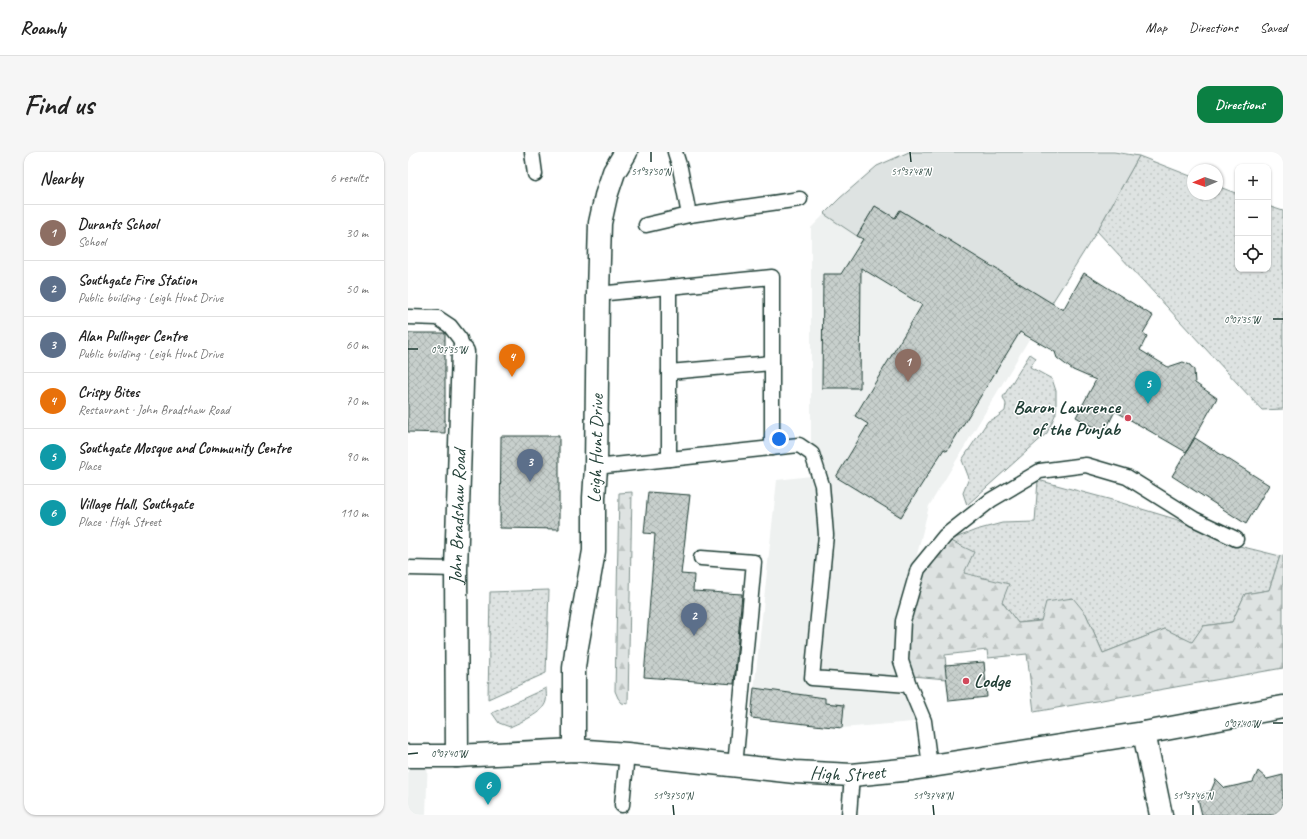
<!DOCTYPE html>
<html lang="en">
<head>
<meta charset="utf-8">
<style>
  :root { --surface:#fff; --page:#f6f6f6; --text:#222; --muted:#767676; --line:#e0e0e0; --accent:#0b8043 }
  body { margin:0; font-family:Caveat,sans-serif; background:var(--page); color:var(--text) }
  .controls { position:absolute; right:12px; top:12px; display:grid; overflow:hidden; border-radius:8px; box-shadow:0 1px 3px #0004 }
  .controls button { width:36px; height:36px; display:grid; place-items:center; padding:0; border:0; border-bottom:1px solid var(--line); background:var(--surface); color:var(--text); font:20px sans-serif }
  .compass { position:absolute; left:779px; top:12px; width:36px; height:36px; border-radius:50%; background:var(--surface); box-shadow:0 1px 3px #0004; rotate:268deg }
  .you { position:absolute; left:371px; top:287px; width:14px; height:14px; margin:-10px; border:3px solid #fff; border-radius:50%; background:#1a73e8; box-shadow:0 0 0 6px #1a73e833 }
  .badge { display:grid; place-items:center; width:26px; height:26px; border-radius:50%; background:var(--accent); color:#fff; font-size:13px; font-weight:700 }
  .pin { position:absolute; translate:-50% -33px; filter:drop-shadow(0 1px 2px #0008) }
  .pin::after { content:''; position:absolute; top:21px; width:14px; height:12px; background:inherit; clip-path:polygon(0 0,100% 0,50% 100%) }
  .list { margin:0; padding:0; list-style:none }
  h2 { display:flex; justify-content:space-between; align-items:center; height:52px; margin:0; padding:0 16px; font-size:17px }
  h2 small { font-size:13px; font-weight:400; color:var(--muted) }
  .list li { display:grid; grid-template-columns:26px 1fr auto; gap:12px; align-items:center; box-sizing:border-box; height:56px; padding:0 16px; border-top:1px solid var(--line) }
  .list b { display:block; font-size:15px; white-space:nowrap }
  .list p { margin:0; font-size:13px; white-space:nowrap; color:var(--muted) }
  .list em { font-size:13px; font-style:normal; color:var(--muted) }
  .icon { flex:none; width:22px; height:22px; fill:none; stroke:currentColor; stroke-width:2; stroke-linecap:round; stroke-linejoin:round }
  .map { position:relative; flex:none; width:875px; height:663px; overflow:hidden; border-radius:12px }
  header { display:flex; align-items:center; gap:24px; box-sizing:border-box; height:56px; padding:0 20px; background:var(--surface); border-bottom:1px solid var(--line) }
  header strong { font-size:19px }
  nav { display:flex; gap:22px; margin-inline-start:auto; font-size:14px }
  .intro { display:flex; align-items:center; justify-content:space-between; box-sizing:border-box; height:96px; padding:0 24px }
  h1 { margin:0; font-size:28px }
  .button { padding:10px 18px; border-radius:12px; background:var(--accent); color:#fff; font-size:14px; font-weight:700 }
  main { display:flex; gap:24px; padding:0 24px }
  aside { flex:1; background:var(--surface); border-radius:12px; box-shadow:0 1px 3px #0004 }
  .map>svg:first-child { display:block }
  .built { fill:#eef1f0 }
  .grass { fill:url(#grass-dots); stroke:#7e908b }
  .forest { fill:url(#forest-firs); stroke:#7e908b }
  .park { fill:#dee3e2; stroke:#7e908b }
  .building { fill:url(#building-cross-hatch); stroke:#1f3d34 }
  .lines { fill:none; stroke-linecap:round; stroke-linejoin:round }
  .service-casing { stroke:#1f3d34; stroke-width:17 }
  .minor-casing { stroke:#1f3d34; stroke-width:25 }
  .primary-casing { stroke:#1f3d34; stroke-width:25 }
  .service { stroke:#fff; stroke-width:14 }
  .minor { stroke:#fff; stroke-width:22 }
  .primary { stroke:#fff; stroke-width:22 }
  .ticks { fill:none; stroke:#1f3d34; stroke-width:1.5 }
  .poi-dot { fill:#d1495b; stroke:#fff; stroke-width:1.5 }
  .labels { text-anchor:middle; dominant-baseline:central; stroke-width:3; stroke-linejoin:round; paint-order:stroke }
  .poi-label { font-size:19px; font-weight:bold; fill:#1f3d34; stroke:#fff; text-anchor:end }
  .street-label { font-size:19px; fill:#1f3d34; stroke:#fff }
  .ticks-label { font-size:10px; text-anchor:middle; fill:#1f3d34; stroke:#fff; stroke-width:3; stroke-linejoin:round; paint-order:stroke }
</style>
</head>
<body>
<header>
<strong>Roamly</strong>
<nav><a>Map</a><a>Directions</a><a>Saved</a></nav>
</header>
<div class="intro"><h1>Find us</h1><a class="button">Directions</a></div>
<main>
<aside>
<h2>Nearby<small>6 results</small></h2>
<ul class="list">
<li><span class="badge" style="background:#8d6e63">1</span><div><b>Durants School</b><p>School</p></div><em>30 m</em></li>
<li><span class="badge" style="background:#5c6f8a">2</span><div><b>Southgate Fire Station</b><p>Public building · Leigh Hunt Drive</p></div><em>50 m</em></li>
<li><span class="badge" style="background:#5c6f8a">3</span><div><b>Alan Pullinger Centre</b><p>Public building · Leigh Hunt Drive</p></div><em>60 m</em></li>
<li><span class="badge" style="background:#e8710a">4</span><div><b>Crispy Bites</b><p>Restaurant · John Bradshaw Road</p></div><em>70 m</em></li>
<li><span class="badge" style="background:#0f9aa8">5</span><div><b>Southgate Mosque and Community Centre</b><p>Place</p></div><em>90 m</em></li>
<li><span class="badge" style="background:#0f9aa8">6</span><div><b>Village Hall, Southgate</b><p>Place · High Street</p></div><em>110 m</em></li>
</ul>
</aside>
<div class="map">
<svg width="875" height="663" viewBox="0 0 875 663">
  <defs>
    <pattern id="grass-dots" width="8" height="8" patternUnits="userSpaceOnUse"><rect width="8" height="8" fill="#dee3e2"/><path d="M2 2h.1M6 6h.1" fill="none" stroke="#bec4c2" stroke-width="1.8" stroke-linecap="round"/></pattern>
    <pattern id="forest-firs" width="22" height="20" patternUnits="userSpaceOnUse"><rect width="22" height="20" fill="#dee3e2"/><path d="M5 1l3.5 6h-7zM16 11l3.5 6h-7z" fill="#bec4c2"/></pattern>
    <pattern id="building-cross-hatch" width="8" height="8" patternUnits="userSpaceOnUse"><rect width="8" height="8" fill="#c7cfcc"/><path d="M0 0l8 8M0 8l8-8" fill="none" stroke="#aab3b0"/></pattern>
  </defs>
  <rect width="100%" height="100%" fill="#fff"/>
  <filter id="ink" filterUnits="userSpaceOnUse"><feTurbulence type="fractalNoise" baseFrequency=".025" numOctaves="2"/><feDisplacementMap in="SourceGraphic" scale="8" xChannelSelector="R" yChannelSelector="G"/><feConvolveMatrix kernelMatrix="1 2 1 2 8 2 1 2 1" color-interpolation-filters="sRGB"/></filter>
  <g filter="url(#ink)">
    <g class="built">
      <polygon points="501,0 706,0 731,4 521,354 487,492 516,569 434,576 343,566 369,328 403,324 403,76 432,46 469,14"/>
      <polygon points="0,604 20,604 18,663 0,663"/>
    </g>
    <g class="grass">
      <polygon points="731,4 785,25 785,42 809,42 809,34 830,42 830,117 860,117 860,54 875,59 875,257 854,258 689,79"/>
      <polygon points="622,202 628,206 622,215 644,227 648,239 648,261 639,281 559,353 555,341 561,326 554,308 580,269 588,266 597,259 598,252 595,245"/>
      <polygon points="630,328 704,348 767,367 823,392 872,404 861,438 837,442 824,470 795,474 784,491 757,477 695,501 678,462 610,471 594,450 555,421 542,388 568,378 594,371 627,370"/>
      <polygon points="141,438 138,521 80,547 82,440"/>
      <path d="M138,536C138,540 139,545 138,549C135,562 112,570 102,575L91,571L84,561Z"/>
    </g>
    <g class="forest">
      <polygon points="224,340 220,552 214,551 210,546 207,539 211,341"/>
      <polygon points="539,387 566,400 556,421 601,432 594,450 610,471 633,469 638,450 665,446 678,462 695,501 757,477 784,490 795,474 824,470 837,442 861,438 872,404 875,403 875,516 626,560 619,502 580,506 579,498 537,503 539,527 503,524 498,506 499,479 513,420"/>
    </g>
    <polygon class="park" points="501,0 706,0 731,4 689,79 640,157 628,142 492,58 487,66 467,54 449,84 416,62 432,46 469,14"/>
    <g class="building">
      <polygon points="467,54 487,66 492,58 655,158 676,121 745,164 735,181 739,184 732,198 760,215 775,210 782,213 786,218 787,231 809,246 778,300 707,259 696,281 668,265 688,228 665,218 649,206 647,200 612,180 539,299 536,297 493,365 428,325 460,272 447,264 514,153 453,116 452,236 414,236 415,122 433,122 455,87 449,84"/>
      <polygon points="0,181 37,181 37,281 0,280"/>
      <polygon points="93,284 151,284 151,377 92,376"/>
      <polygon points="787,286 861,333 838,372 764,324"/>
      <polygon points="240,340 282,343 273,422 286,423 285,439 334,442 326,532 236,525 247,382 236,381"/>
      <polygon points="576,510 579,545 541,549 537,513"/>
      <polygon points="346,536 417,546 417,551 436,553 434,576 343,566"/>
      <polygon points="850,619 859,627 875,623 875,663 794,663 789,643 803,639 808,627 817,636 845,630"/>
    </g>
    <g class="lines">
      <defs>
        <g id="service">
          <polyline points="124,0 127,22"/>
          <polyline points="267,0 272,16 281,63 392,47"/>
          <polyline points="238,73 281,63"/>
          <polyline points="190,142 364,125 364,296"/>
          <polyline points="0,165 30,166 42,174 52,187 55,200"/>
          <polyline points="261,220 364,211"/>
          <polyline points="261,307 261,135"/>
          <polyline points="188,315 391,293 404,302 414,333 418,383 404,526 501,533"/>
          <polyline points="293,406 346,410 327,614"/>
          <polyline points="0,416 48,417"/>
          <polyline points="522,614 516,569 501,533 493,509 495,469 510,417 537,384 583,348 632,319 678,313 719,325 786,367 828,387"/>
          <polyline points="214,653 219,602"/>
          <polyline points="441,663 444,623"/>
        </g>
        <g id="minor">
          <polyline points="736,581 753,663"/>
          <path id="s1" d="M166,598V516L168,500L186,399V346L188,315L190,142L192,71L198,44L206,20L218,0"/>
          <path id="s2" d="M49,604L48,417L55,200"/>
        </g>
        <g id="primary">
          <path id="s3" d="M0,604H49L166,598L219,602L387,620L444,623L504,617L736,581L875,555"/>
        </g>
      </defs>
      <use href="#service" class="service-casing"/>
      <use href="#minor" class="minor-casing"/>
      <use href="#primary" class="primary-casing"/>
      <use href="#service" class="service"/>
      <use href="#minor" class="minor"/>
      <use href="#primary" class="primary"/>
    </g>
  </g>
  <path class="ticks" d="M243,0V10M502,0L503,10M865,167H875M0,197H10M865,571H875M0,602L10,601M265,653L266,663M525,653L526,663M785,653V663"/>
  <g class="poi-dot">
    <circle cx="720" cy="266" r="4"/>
    <circle cx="558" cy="529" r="4"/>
  </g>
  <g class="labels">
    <g class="poi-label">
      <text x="712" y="255">Baron Lawrence<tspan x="712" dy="22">of the Punjab</tspan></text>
      <text x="566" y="529" text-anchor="start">Lodge</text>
    </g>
    <g class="street-label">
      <text stroke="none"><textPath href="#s1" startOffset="303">Leigh Hunt Drive</textPath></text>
      <text stroke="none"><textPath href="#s2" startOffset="239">John Bradshaw Road</textPath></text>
      <text stroke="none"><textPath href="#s3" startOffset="441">High Street</textPath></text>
    </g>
  </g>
  <g class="ticks-label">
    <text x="243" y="23">51°37'50"N</text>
    <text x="503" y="23">51°37'48"N</text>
    <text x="834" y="171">0°07'35"W</text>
    <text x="41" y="201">0°07'35"W</text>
    <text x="834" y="575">0°07'40"W</text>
    <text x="41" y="605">0°07'40"W</text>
    <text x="265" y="647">51°37'50"N</text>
    <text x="525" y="647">51°37'48"N</text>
    <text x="785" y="647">51°37'46"N</text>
  </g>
</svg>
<div class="controls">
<button>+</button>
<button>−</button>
<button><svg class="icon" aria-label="locate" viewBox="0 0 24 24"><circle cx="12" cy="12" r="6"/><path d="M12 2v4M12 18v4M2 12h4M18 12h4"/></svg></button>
</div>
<svg class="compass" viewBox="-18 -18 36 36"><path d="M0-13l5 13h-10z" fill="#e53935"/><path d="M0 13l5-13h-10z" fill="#767676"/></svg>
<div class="you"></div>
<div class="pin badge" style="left:500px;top:230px;background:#8d6e63">1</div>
<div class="pin badge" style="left:286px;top:484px;background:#5c6f8a">2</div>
<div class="pin badge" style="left:122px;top:330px;background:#5c6f8a">3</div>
<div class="pin badge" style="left:104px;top:225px;background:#e8710a">4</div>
<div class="pin badge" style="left:740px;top:252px;background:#0f9aa8">5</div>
<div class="pin badge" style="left:80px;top:653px;background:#0f9aa8">6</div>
</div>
</main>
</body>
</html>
